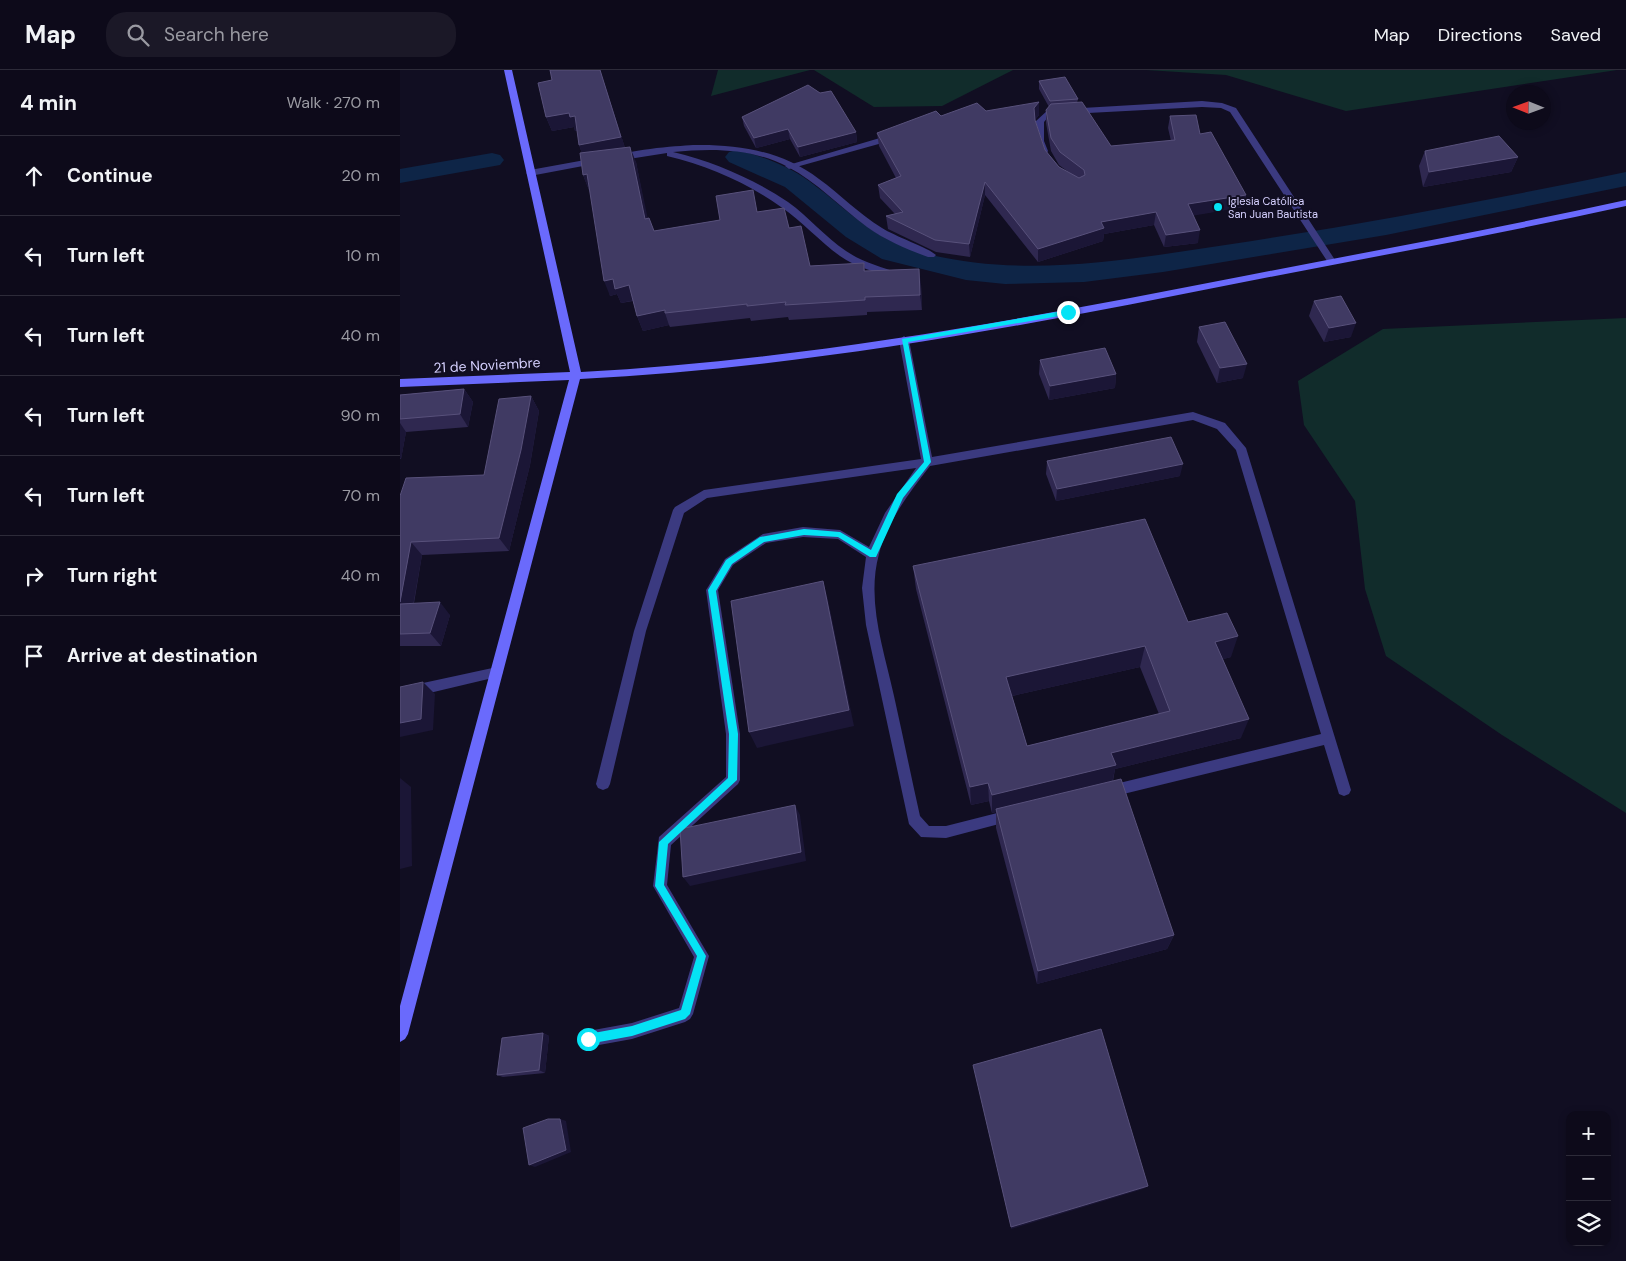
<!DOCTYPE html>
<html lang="en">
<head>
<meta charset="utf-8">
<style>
  :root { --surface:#0d0a1a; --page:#1b1827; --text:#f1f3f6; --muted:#9a9aa2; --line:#2d2b39 }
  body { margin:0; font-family:"DM Sans",sans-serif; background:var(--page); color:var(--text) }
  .controls { position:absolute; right:15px; bottom:15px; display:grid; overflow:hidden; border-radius:10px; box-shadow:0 2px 8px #0003 }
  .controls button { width:45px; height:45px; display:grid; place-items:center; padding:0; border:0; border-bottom:1px solid var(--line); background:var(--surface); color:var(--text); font:25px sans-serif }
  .compass { position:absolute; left:1106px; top:15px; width:45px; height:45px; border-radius:50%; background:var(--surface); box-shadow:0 2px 8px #0003; rotate:271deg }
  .stop { position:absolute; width:15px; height:15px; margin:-11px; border:4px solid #05e3f5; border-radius:50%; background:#fff }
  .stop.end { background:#05e3f5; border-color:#fff; box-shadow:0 1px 5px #0008 }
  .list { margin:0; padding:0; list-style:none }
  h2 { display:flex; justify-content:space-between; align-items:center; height:65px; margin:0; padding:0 20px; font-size:21px }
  h2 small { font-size:16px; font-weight:400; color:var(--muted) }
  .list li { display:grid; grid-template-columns:32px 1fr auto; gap:15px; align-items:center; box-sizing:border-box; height:80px; padding:0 20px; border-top:1px solid var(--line) }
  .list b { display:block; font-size:19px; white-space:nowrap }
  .list em { font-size:16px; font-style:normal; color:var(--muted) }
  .icon { flex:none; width:28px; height:28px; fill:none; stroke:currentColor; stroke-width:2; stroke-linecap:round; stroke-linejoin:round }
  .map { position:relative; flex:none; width:1226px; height:1191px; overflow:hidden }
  header { display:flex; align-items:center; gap:30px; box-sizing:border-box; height:70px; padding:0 25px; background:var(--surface); border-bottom:1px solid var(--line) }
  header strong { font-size:24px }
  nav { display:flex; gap:28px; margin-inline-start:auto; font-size:18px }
  .search { width:350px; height:45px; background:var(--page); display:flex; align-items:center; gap:12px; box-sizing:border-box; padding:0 18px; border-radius:20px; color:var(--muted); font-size:19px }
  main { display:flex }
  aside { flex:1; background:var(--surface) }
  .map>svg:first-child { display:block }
  .green { fill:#112c2b }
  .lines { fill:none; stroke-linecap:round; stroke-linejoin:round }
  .canal { fill:#0e2547; fill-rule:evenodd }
  .lane { fill:#3b3a80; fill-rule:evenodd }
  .street { fill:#3b3a80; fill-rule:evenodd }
  .secondary { fill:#6a6afc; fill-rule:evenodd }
  .wall { fill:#2f2850; fill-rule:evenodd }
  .shaded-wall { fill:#1b1636 }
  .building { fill:#403a63; stroke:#58517b; fill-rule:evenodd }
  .route { fill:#05e3f5 }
  .poi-dot { fill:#05e3f5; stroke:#110e22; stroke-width:2 }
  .labels { text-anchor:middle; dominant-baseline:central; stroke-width:4; stroke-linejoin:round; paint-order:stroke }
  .far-poi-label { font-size:11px; fill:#d5d0fe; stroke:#110e22; text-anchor:start }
  .street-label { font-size:14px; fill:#d5d0fe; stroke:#110e22 }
</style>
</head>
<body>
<header>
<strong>Map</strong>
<div class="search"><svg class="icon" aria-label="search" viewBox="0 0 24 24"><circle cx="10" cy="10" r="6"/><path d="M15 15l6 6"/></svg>Search here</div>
<nav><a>Map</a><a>Directions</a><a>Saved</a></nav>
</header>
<main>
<aside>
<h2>4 min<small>Walk · 270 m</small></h2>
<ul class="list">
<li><svg class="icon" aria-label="ahead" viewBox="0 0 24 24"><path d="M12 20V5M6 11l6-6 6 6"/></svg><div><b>Continue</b></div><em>20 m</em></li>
<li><svg class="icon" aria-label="left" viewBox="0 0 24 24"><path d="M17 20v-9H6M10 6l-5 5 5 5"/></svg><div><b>Turn left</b></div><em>10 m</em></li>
<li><svg class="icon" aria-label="left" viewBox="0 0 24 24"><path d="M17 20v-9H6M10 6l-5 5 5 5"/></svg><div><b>Turn left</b></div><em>40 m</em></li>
<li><svg class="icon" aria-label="left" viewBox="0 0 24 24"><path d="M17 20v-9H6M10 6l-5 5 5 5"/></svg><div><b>Turn left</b></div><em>90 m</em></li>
<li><svg class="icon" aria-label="left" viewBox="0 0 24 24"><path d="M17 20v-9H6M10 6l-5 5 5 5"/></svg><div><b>Turn left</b></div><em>70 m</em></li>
<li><svg class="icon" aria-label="right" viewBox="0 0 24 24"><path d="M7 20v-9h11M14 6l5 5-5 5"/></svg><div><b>Turn right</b></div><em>40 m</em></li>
<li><svg class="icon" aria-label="arrive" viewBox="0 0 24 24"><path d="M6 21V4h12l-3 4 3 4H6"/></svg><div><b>Arrive at destination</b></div></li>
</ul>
</aside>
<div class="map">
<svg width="1226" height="1191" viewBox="0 0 1226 1191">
  <rect width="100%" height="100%" fill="#110e22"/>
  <g class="green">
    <polygon points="318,0 410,0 311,26"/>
    <polygon points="414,0 613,0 542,36 474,37"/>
    <polygon points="746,0 1217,0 946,41 826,5"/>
    <polygon points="1226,248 1226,743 1102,665 986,586 965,519 955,431 904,355 898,311 983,259"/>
  </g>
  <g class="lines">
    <g class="canal">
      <path d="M337,80C362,86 388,96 409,111C454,144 474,172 531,185C631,208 732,189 832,174C964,154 1095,129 1226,102V116L986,165L763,202L684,212L605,214L566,210L482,189L446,167L385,117L329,92L325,87L329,82Z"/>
      <polygon points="92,83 100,85 104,90 100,95 0,113 0,99"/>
    </g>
    <g class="lane">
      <polygon points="490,65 494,68 493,70 389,99 385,96"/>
      <path d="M504,266L509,270L532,387L793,342L825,353L846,378L951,720L949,724L944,726L939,724L924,675L707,728L702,726L700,722L702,718L707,716L921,664L836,380L817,359L793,350L530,396C510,422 487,451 479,484C466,531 484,580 494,626C503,666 511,706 520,746L529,756H546L613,739L618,741L620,745L618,749L546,768L521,767L509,754L466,555L462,518L466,487L438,469L403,467L366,473L333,495L318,520L340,664V710L338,714L271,775L267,815L309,886L293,944L290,949L285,952L232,969L188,977L183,974L180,969L183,964L188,961L232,953L279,938L294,887L253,816L259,767L326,707V664L306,520L308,517L325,489L363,464L403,457L440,460L469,477L485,443L516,398L307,428L284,443L246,561L210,714L208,718L203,720L198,718L196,714L234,561L273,440L275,437L304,420L521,389L499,270Z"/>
    </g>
    <g class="street">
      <polygon points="802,31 822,33 836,38 935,190 935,194 929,194 830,42 821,38 802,37 650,45 644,52 644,71 648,81 647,83 641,83 636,71 636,51 648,40"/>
      <path d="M293,75C338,74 382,81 419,109C440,124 459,144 482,158C494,166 529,178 536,185L534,187H528C506,179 485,170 467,157C440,137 417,112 388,97C352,78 312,78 273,82C314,92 352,108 388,132C409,147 425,167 446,181C462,192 481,197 499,203V207L496,208C477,203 456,197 440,186C419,171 402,151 381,137C346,112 308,96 267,86V83L216,91L212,88C222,80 277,76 293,75Z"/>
      <polygon points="196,88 200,91 199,93 130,106 126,103 130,100"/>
      <polygon points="97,597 101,598 103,602 101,606 0,630 0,618"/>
    </g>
    <path class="secondary" d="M104,0H112L181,302C405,290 625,249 844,206C972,181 1099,158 1226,130V136C1099,164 972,187 844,212C624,256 404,298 180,309L8,964L5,969L0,972V936L169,310L0,317V309L170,302Z"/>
  </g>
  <g class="wall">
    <polygon points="200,0 225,78 236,92 247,149 254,161 320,150 358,142 389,158 410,196 464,193 465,201 521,214 522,240 467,242 467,245 389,250 388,247 351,251 350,248 270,257 269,255 243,261 237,246 233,231 221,233 217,224 210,226 190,120 189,120 183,105 182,83 179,75 177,61 175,61 174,57 152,61 146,47"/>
    <polygon points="639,11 678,29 677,33 711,76 771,71 768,58 770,46 800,64 846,125 843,137 793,145 798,173 764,177 754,155 704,164 703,171 638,192 585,125 570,187 536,182 488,159 486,146 495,144 480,128 478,115 496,108 479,76 477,63 541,46 586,41 639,45 635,50 645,80 659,97 671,104 659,95 651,81 646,53 646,40 649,37 639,19"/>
    <polygon points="342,47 456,62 457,72 400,87 390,69 356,78 344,56"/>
    <polygon points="1025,81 1118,87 1111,102 1023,117 1019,96"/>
    <polygon points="914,231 951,267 924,272 909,246"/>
    <polygon points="799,257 843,308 817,313 797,272"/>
    <polygon points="640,290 716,304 715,318 649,330 639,304"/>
    <polygon points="64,319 73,332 68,357 6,362 1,389 0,389 0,325"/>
    <polygon points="131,326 139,341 130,395 109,481 22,485 14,533 50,545 41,576 0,576 0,426 84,405"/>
    <polygon points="647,391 780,406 656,431 646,404"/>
    <path d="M513,496L788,552L831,587L823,589L841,668L715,699L713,711L774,865L767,879L637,914L596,758V742L592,743L589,731L571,735L516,519ZM740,597L759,644L627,676L612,626Z"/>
    <polygon points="143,963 149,966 145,1003 103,1007 97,1005"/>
  </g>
  <g class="shaded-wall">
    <polygon points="200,0 226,81 184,89 179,75"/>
    <polygon points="639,32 639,45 634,51 634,38"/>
    <polygon points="169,43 175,46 180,60 175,61 174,57 152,61 146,47"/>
    <polygon points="388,59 390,69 356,78 354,68"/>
    <polygon points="456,62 457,72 400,87 398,77"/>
    <polygon points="230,77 236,92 251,164 245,149"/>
    <polygon points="1118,87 1111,102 1023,117 1029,102"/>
    <polygon points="187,104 193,119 189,120 183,105"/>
    <polygon points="585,112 585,125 570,187 569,174"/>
    <polygon points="846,125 843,137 786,147 788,134"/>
    <polygon points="756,142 754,155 704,164 703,171 638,192 638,179 701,152"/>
    <polygon points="800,160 798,173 764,177 766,165"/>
    <polygon points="519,199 521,214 522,240 520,225"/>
    <polygon points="213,209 229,215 235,230 221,233 217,224 210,226 204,211"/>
    <polygon points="265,240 265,243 269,255 243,261 237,246"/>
    <polygon points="956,253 951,267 924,272 929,258"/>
    <polygon points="847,294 843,308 817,313 820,298"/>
    <polygon points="716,304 715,318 649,330 650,316"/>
    <polygon points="64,319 73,332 68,357 60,344"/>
    <polygon points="131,326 139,341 130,395 109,481 99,468"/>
    <polygon points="0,353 6,362 1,389 0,388"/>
    <polygon points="783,394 780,406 656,431 657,419"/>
    <polygon points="11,472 22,485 11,547 0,534"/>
    <polygon points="423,511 428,530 454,656 357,678 349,662"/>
    <polygon points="40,532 50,545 41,576 30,563"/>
    <polygon points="838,566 831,587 809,593 815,572"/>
    <polygon points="745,576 740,597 607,627 606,607"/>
    <polygon points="23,612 35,624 33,660 0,667 0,653"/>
    <polygon points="849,649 841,668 715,699 712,713 596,739 596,742 592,743 592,725 711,683"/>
    <polygon points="0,708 11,717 12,796 0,799"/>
    <polygon points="588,713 589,731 571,735 570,717"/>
    <polygon points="395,735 400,745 406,791 290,816 283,807"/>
    <polygon points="774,865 767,879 637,914 638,901"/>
    <polygon points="143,963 149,966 145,1003 139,1000"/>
    <polygon points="160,1049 166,1051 171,1082 135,1097 129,1095"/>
    <polygon points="748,1116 743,1119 611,1159 611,1157"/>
  </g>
  <g class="building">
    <polygon points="150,0 200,0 221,67 179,75 175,46 170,47 169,43 146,47 138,13 152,10"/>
    <polygon points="665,7 678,29 650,31 639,11"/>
    <polygon points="408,15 420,23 431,21 456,62 398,77 388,59 354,68 342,47"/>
    <polygon points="639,32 634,38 635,50 645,80 659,97 679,108 685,105 684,100 660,82 651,68 646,40 651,34 682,32 711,76 775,70 770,46 796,45 800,64 811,62 846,125 788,134 800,160 766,165 756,142 701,152 704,158 638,179 585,112 569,174 535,170 486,146 503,142 478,115 501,106 477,63 536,41 541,46 577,33 586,41"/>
    <polygon points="1099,66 1118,87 1029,102 1025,81"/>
    <polygon points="230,77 245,149 249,148 254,161 320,150 316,126 353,120 357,142 384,138 389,158 401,156 410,196 464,193 464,201 519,199 520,225 465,227 465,230 385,235 386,232 347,236 347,234 265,243 265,240 237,246 229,215 215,219 213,209 204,211 187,104 183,105 180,83"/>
    <polygon points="941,226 956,253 929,258 914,231"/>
    <polygon points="825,252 847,294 820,298 799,257"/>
    <polygon points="705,278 716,304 650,316 640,290"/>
    <polygon points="64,319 60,344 0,349 0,325"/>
    <polygon points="131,326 121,380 99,468 11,472 0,532 0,426 6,408 84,405 99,329"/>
    <polygon points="771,367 783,394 657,419 647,391"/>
    <path d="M745,449L788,552L827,543L838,566L815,572L849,649L711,683L716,695L592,725L588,713L570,717L513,496ZM745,576L770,641L627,676L606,607Z"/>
    <polygon points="423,511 449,640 349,662 331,531"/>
    <polygon points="40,532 30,563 0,564 0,534"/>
    <polygon points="23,612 21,649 0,653 0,617"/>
    <polygon points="721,709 774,865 638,901 596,739"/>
    <polygon points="395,735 401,782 283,807 280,759"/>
    <polygon points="701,959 748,1116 611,1157 573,995"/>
    <polygon points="143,963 139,1000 97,1005 102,968"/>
    <polygon points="148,1049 160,1049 166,1080 129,1095 123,1058"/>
  </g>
  <polygon class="route" points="668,240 671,244 508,272 531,392 503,428 476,487 470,487 438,467 404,465 364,472 332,494 316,521 338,664 337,710 268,774 264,815 306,886 290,944 285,949 232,966 188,974 184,972 184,965 188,964 232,956 281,940 297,886 255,816 259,772 328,708 329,664 308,520 326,490 360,467 404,459 440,462 471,480 497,424 524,392 502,269"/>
  <circle class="poi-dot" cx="818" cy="137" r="5"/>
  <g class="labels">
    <g class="far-poi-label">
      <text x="828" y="131">Iglesia Católica<tspan x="828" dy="13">San Juan Bautista</tspan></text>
    </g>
    <g class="street-label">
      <text transform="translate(87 295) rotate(-3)">21 de Noviembre</text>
    </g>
  </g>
</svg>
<div class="controls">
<button>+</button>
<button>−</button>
<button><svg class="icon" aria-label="layers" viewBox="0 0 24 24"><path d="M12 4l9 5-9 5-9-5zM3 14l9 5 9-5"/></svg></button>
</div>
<svg class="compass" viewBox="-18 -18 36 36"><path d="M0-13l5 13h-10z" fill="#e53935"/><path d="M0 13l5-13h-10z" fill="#9a9aa2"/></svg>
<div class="stop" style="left:188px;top:969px"></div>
<div class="stop end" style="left:668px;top:242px"></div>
</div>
</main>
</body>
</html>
